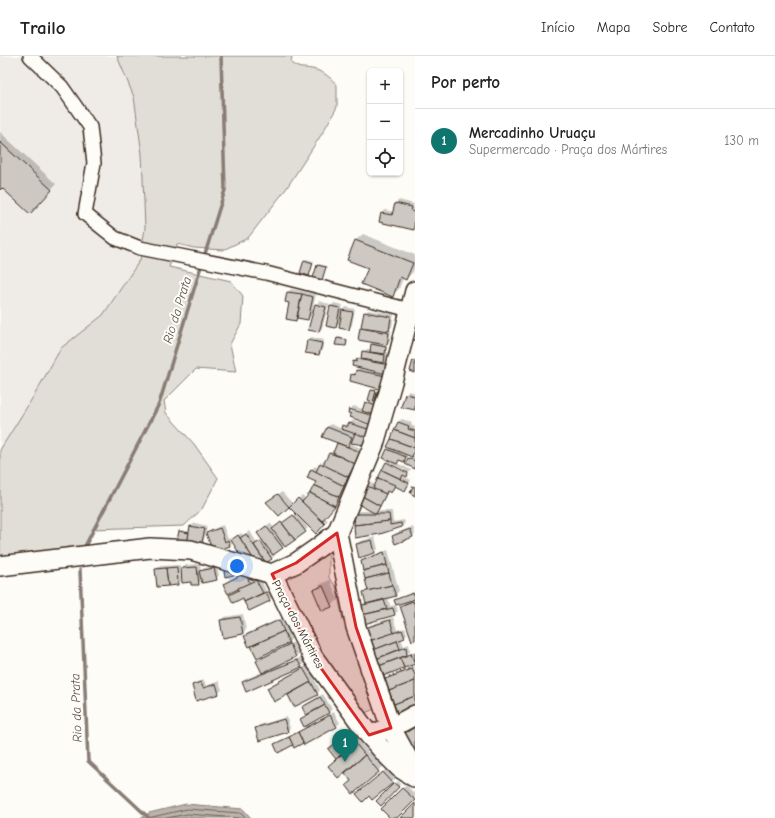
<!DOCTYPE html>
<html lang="pt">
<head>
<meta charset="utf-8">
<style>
  :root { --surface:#fff; --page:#f6f6f6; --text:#202124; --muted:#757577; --line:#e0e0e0; --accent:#0f766e }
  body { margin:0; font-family:"Comic Neue",sans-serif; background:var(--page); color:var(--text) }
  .controls { position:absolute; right:12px; top:12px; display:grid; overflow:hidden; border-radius:6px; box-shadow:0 1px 3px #0004 }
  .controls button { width:36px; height:36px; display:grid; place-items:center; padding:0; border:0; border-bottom:1px solid var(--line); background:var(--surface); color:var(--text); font:20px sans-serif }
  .you { position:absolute; left:237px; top:510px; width:14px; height:14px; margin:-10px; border:3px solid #fff; border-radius:50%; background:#1a73e8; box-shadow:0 0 0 6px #1a73e833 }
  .badge { display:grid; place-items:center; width:26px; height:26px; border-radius:50%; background:var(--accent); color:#fff; font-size:13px; font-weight:700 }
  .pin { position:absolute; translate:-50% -33px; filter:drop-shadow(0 1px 2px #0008) }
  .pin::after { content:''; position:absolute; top:21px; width:14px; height:12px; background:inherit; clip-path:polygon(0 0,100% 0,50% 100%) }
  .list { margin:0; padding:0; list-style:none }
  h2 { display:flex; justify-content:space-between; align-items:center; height:52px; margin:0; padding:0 16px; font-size:17px }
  h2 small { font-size:13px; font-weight:400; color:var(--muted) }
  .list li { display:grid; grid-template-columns:26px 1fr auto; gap:12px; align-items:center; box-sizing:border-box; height:64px; padding:0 16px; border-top:1px solid var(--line) }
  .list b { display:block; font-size:15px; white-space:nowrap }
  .list p { margin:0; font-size:13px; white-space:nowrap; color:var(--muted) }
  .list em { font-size:13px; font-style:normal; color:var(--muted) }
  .icon { flex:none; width:22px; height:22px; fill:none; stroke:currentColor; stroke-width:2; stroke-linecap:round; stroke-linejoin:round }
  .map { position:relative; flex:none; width:415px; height:762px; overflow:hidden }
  header { display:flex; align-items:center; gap:24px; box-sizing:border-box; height:56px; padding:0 20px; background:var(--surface); border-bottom:1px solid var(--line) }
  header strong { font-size:19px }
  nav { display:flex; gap:22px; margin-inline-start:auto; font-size:14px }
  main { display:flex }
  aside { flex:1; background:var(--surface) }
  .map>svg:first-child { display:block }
  .built { fill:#efece7 }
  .green { fill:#e1ded7; stroke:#8e847a }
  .water { fill:#bbb4ad; stroke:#887d74 }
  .shadow { fill:#0003 }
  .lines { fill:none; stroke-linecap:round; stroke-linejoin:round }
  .shore { stroke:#6e6157; stroke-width:1 }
  .stream { stroke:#887d74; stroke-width:3.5 }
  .building { fill:#cdc8c2; stroke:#3b2a1e }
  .street-casing { stroke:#3b2a1e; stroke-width:16 }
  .secondary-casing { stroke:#3b2a1e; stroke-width:22 }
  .path { stroke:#3b2a1e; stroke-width:2; stroke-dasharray:1 3; stroke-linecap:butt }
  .street { stroke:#fdfcf7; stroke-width:13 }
  .secondary { stroke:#fdfcf7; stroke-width:19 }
  .marked { fill:#d62828; fill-opacity:0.2; stroke:#d62828; stroke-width:3; stroke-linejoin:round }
  .labels { text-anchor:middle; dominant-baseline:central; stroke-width:4; stroke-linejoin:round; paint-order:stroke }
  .street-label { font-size:12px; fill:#3b2a1e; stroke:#fdfcf7 }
  .water-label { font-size:13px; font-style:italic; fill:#615349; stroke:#fdfcf7 }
</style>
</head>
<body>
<header>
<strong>Trailo</strong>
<nav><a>Início</a><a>Mapa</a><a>Sobre</a><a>Contato</a></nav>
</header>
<main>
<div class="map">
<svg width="415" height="762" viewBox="0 0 415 762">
  <rect width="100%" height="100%" fill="#fdfcf7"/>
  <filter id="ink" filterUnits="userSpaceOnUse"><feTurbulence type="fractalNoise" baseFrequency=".025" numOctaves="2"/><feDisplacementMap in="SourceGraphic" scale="8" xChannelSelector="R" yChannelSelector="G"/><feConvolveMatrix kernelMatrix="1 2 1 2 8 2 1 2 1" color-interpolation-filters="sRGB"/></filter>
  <g filter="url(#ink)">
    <polygon class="built" points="0,0 117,0 134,41 142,98 145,172 140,204 103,259 61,292 35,338 0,394"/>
    <g class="green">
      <path d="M117,0H292L291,7C301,14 301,11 312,13C323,15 330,21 337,29V51L323,76L286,133L248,182L223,194L194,192L177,188L169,211L231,225L243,240L241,268L230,288L236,316L196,313L164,345L166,357L194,388L218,422L202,453L184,470L92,473L86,492L0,500V394L35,338L61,292L103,259L140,204L145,172L142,98L134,41Z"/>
      <polygon points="323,491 329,501 329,522 336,530 343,564 377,652 360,659 318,599 276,518"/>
    </g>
    <polygon class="water" points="186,748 243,753 251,762 140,762 149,757"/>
    <g class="shadow">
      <polygon points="0,76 56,128 35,151 2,131 0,133"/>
      <polygon points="399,144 414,148 413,152 415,152 415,172 414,173 380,165 382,157 385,154 394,156 396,147"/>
      <polygon points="363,178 415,199 415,210 413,216 406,223 403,222 399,233 392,239 369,211 348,203 356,184"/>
      <polygon points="306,203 314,205 309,219 305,204"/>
      <polygon points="319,208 326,210 321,223 314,221"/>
      <polygon points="291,233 316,238 311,260 307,263 298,261 295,264 288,236"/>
      <polygon points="319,245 329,248 322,272 319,275 316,249"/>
      <polygon points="334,247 343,249 341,257 346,251 355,253 352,269 349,273 341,265 336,271 327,269 331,250"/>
      <polygon points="368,254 394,258 392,271 389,274 391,274 390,285 385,289 387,290 386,296 388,296 387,302 385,305 391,306 376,360 353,353 352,357 349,357 353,350 363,353 368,345 375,348 377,341 373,345 369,344 372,334 373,333 377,334 376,337 381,332 352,319 360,311 354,305 357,302 363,301 363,296 367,293 371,293 372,289 374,286 361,273 364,270 365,257"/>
      <polygon points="311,281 324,284 322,295 319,298 308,285"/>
      <polygon points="339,281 348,283 347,288 346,289 338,283"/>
      <polygon points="409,335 415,337 415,353 405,338"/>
      <polygon points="402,363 412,367 411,369 415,371 415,397 413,400 415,400 415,411 408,402 411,400 408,399 403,405 400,404 397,407 411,414 407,419 404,418 403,420 411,424 405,433 396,429 391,435 389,434 378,455 392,455 393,466 404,464 405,467 401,471 380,477 356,458 359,455 373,455 359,448 368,430 371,427 376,429 386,407 406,417 407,415 387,406 389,404 385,402 390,392 398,366"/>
      <polygon points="353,364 372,370 365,388 347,386 363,393 338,446 324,461 328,464 316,476 304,464 303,465 308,472 286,490 284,489 274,497 275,499 272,502 259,510 233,486 230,489 214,495 207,477 211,474 223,469 228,483 232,482 232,484 241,477 243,479 250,475 257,487 262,483 258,477 261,474 270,467 274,472 297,457 289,450 279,459 271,443 282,436 293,448 302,440 306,443 310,438 317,425 311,414 315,410 319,413 321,408 324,405 326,405 329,398 333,394 335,395 339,387 327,371 331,368 342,373 346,367 349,368"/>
      <polygon points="195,467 207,470 203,490 177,488 180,475 181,474 190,476 191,470"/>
      <polygon points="413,471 415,478 412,481 393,480 396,477"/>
      <polygon points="375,481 378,493 375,496 357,488 360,485"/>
      <polygon points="388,494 399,535 395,539 388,541 390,550 396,549 398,555 394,558 365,567 360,550 366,546 364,537 369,533 362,505 365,502"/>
      <polygon points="200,508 201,515 204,512 217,510 219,519 216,523 202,524 198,528 192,525 182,513 186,509"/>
      <polygon points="180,509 181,525 178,528 156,513 160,510"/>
      <polygon points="248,514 253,524 260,521 266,535 269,533 273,541 269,544 249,553 243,541 230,539 240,533 224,528 227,525"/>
      <polygon points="330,524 338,544 331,550 315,534 321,528"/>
      <polygon points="415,536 415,541 412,544 415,543 415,583 401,550 407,544 395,544"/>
      <polygon points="243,558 246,574 243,577 221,565 225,561"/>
      <polygon points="393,561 397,574 405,572 407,578 401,583 404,590 409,588 410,595 405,600 415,596 415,607 384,619 366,572 370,569"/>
      <polygon points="282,562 292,583 288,586 245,581 248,577"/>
      <polygon points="294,586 299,597 296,600 281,607 282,609 301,601 304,607 299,612 243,626 246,623 262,616 257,605 260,602"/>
      <polygon points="309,608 315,620 314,622 320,634 317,638 289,639 292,636 268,633 273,628"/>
      <polygon points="415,610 415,652 386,624 389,620"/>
      <polygon points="204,624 206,630 219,625 222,634 218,637 193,630 196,626"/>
      <polygon points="323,638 332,653 329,656 307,669 308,670 334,656 340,667 336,670 294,690 293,688 277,687 306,672 301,663 307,658 303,651 306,648"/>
      <polygon points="287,661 290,672 287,676 256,672 259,669"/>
      <polygon points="351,675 369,697 371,695 384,710 353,736 352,724 330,693"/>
      <polygon points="387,713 395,723 392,726 369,739 361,735"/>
      <polygon points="398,725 401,728 381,748 378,745"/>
      <polygon points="406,729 415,738 415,742 396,762 392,762 383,753"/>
    </g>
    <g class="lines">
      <g class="shore">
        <polyline points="148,762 187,753 240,757 246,762"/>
        <polyline points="167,762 187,758 239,762"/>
      </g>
      <g class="stream">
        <polyline points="204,201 225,134 221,0"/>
        <polyline points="83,494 159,348 202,207"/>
        <polyline points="80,514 88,705 149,762"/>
      </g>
    </g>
    <g class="building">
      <polygon points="0,86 52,134 30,158 2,132 0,134"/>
      <polygon points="395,147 412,151 411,155 415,156 414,174 379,166 381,157 392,159"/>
      <polygon points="355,184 413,207 406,224 400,221 393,241 361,228 368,212 347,204"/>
      <polygon points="304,204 313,207 309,220 300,217"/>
      <polygon points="317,209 326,211 322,224 313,222"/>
      <polygon points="287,236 302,238 296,265 286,263 289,247 285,246"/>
      <polygon points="302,238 313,241 308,264 297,262"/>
      <polygon points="315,248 326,251 319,276 308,274"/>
      <polygon points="330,250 340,252 336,272 326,270"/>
      <polygon points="342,254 353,256 349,274 339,272"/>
      <polygon points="364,256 391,261 389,275 361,271"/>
      <polygon points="360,272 389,277 387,289 358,284"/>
      <polygon points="337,282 347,284 346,290 335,289"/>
      <polygon points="307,284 322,287 319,299 305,297"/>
      <polygon points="371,288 386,291 385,298 370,296"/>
      <polygon points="362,295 385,299 384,307 361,303"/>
      <polygon points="357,303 389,309 386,318 352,310 353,305 356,306"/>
      <polygon points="413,304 415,305 415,317 410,315"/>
      <polygon points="356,314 386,320 383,334 350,325 351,318 355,319"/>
      <polygon points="371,334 376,335 373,346 368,344"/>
      <polygon points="378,334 383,336 380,348 374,347"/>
      <polygon points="405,338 415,340 415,354 401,351"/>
      <polygon points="365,346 379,351 377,360 362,355"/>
      <polygon points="349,353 374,360 371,369 350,361 351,358 348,357"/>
      <polygon points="398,366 409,370 408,373 415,375 415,382 394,374"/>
      <polygon points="349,367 371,374 368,382 341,373 342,369 347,371"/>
      <polygon points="327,371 352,381 348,391 322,381"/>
      <polygon points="394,374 415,382 415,392 391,383"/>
      <polygon points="355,377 368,382 365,389 351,387"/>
      <polygon points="391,383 415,392 412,401 387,391"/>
      <polygon points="337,387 361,396 355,408 333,397"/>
      <polygon points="387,393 406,401 404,406 399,404 397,408 383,402"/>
      <polygon points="329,397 341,401 355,408 348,421 323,409"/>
      <polygon points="408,402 415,405 415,413 405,408"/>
      <polygon points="386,406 408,417 407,421 403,419 401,423 382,414"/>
      <polygon points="320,407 348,421 344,430 316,416"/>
      <polygon points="311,413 344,430 339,441 314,429 316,426 307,422"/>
      <polygon points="382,414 409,427 405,435 378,422"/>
      <polygon points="378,422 395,429 391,437 387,435 386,438 373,433"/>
      <polygon points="314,429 339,441 335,450 310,437"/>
      <polygon points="367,430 386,438 380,450 362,440"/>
      <polygon points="413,430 415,431 415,440 410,437"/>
      <polygon points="310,437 335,450 322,465 302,446"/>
      <polygon points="278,438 289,451 279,460 266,446"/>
      <polygon points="362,440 380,450 376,458 358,448"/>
      <polygon points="298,442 325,468 316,478 289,451"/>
      <polygon points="355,458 389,458 390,465 354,469"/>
      <polygon points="293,459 306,476 295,484 282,467"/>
      <polygon points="390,465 390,469 401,467 402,471 380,478 355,482 354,469"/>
      <polygon points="281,466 295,484 285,491 272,473"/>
      <polygon points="190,470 205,473 200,494 186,491"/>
      <polygon points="266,470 283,492 273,499 257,477"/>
      <polygon points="220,472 225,486 228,484 230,490 213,496 206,477"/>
      <polygon points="410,473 413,481 395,488 392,480"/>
      <polygon points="179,475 189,477 186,491 176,489"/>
      <polygon points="246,478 266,507 259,512 240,482"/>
      <polygon points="238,479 254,504 244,505 231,484"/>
      <polygon points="372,484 375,497 359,502 356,488"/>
      <polygon points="260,485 272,503 266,507 254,489"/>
      <polygon points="384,496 387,509 363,515 361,505"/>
      <polygon points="387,509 389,517 365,523 363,515"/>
      <polygon points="177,511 178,529 168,530 166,512"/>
      <polygon points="197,511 199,529 191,529 191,526 182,527 181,512"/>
      <polygon points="166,512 168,530 157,531 155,513"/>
      <polygon points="214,512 217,524 202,527 199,515"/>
      <polygon points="233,513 234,519 225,521 224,515"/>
      <polygon points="245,517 250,527 228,538 223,528"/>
      <polygon points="389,517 392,529 368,535 365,523"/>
      <polygon points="256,524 263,537 244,546 243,542 233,547 229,539 239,534 238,532"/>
      <polygon points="392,529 396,540 366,548 363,536"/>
      <polygon points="323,530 332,551 322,555 313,534"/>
      <polygon points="266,536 270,545 249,555 244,546"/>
      <polygon points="413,537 415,543 396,549 394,544"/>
      <polygon points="384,544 387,553 362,559 359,550"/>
      <polygon points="413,545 415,550 415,584 412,585 400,550"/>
      <polygon points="393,552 395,559 364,568 362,559"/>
      <polygon points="240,561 243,578 223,582 220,564"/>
      <polygon points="279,564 284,575 249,591 244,580"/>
      <polygon points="390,564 394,577 369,585 365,572"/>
      <polygon points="402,574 405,582 373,594 369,585"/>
      <polygon points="284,575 289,587 257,602 251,590"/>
      <polygon points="397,585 400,593 376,603 373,594"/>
      <polygon points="290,588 296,601 262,617 256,605"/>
      <polygon points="406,591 407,599 379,610 376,603"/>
      <polygon points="415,596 415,608 411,598"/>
      <polygon points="411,598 415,608 404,612 400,602"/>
      <polygon points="400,602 404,612 383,620 379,610"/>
      <polygon points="297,604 302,611 246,636 242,626"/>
      <polygon points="303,612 311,626 274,646 267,632"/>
      <polygon points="412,613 415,619 415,625 389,635 385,623"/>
      <polygon points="415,625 415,640 394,648 389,635"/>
      <polygon points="201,626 203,632 216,628 219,638 196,645 192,629"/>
      <polygon points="311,626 318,639 294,651 288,639"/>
      <polygon points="415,640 415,653 398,659 394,648"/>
      <polygon points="320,641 325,649 306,659 302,651"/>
      <polygon points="325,649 329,657 304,671 300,663"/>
      <polygon points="330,659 337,671 304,689 298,676"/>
      <polygon points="284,663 288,676 259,685 255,672"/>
      <polygon points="415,671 415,696 405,677"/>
      <polygon points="298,676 303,687 294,692 289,681"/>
      <polygon points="347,678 355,687 336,703 328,693"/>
      <polygon points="289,681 293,689 278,697 274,688"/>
      <polygon points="355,687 365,699 338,722 328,710"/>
      <polygon points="365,699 379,716 353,738 346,729 351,725 345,717"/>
      <polygon points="383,716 393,727 372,744 369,740 363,746 356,738"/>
      <polygon points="394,727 399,731 381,750 376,745"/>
      <polygon points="402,732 415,744 397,762 390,762 381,753"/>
      <polygon points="415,747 415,762 400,762"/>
    </g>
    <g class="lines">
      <defs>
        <polyline id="street" points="30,0 62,31 90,71 94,107 85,158 115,182 140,192 266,217 410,254"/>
        <g id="secondary">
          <polyline points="337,477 356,571 391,672 415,716"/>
          <polyline points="0,510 150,492 191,494 272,518"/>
          <polyline points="272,518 296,507 319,491 337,477 374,388 392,326 415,235"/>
          <polyline points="272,518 313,601 369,679 385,697 400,712 414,721"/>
          <polyline points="378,676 391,672 415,659"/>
        </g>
      </defs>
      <use href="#street" class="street-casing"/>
      <use href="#secondary" class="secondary-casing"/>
      <polyline class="path" points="389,620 415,610"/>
      <use href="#street" class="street"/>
      <use href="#secondary" class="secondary"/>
    </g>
  </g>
  <path class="marked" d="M337,477L356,571L391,672L369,679L313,601L272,518L296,507Z"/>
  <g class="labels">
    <g class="street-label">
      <text transform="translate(298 568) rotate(62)">Praça dos Mártires</text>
    </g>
    <g class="water-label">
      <text transform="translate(177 254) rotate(-73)">Rio da Prata</text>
      <text transform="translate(76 652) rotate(-92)">Rio da Prata</text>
    </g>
  </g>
</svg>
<div class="controls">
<button>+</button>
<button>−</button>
<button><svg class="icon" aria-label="locate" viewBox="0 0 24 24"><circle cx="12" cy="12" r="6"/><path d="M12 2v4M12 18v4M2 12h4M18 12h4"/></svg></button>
</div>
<div class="you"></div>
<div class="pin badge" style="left:345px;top:706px">1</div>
</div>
<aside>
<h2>Por perto<small></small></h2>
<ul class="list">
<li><span class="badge">1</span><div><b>Mercadinho Uruaçu</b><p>Supermercado · Praça dos Mártires</p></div><em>130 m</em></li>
</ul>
</aside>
</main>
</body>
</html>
